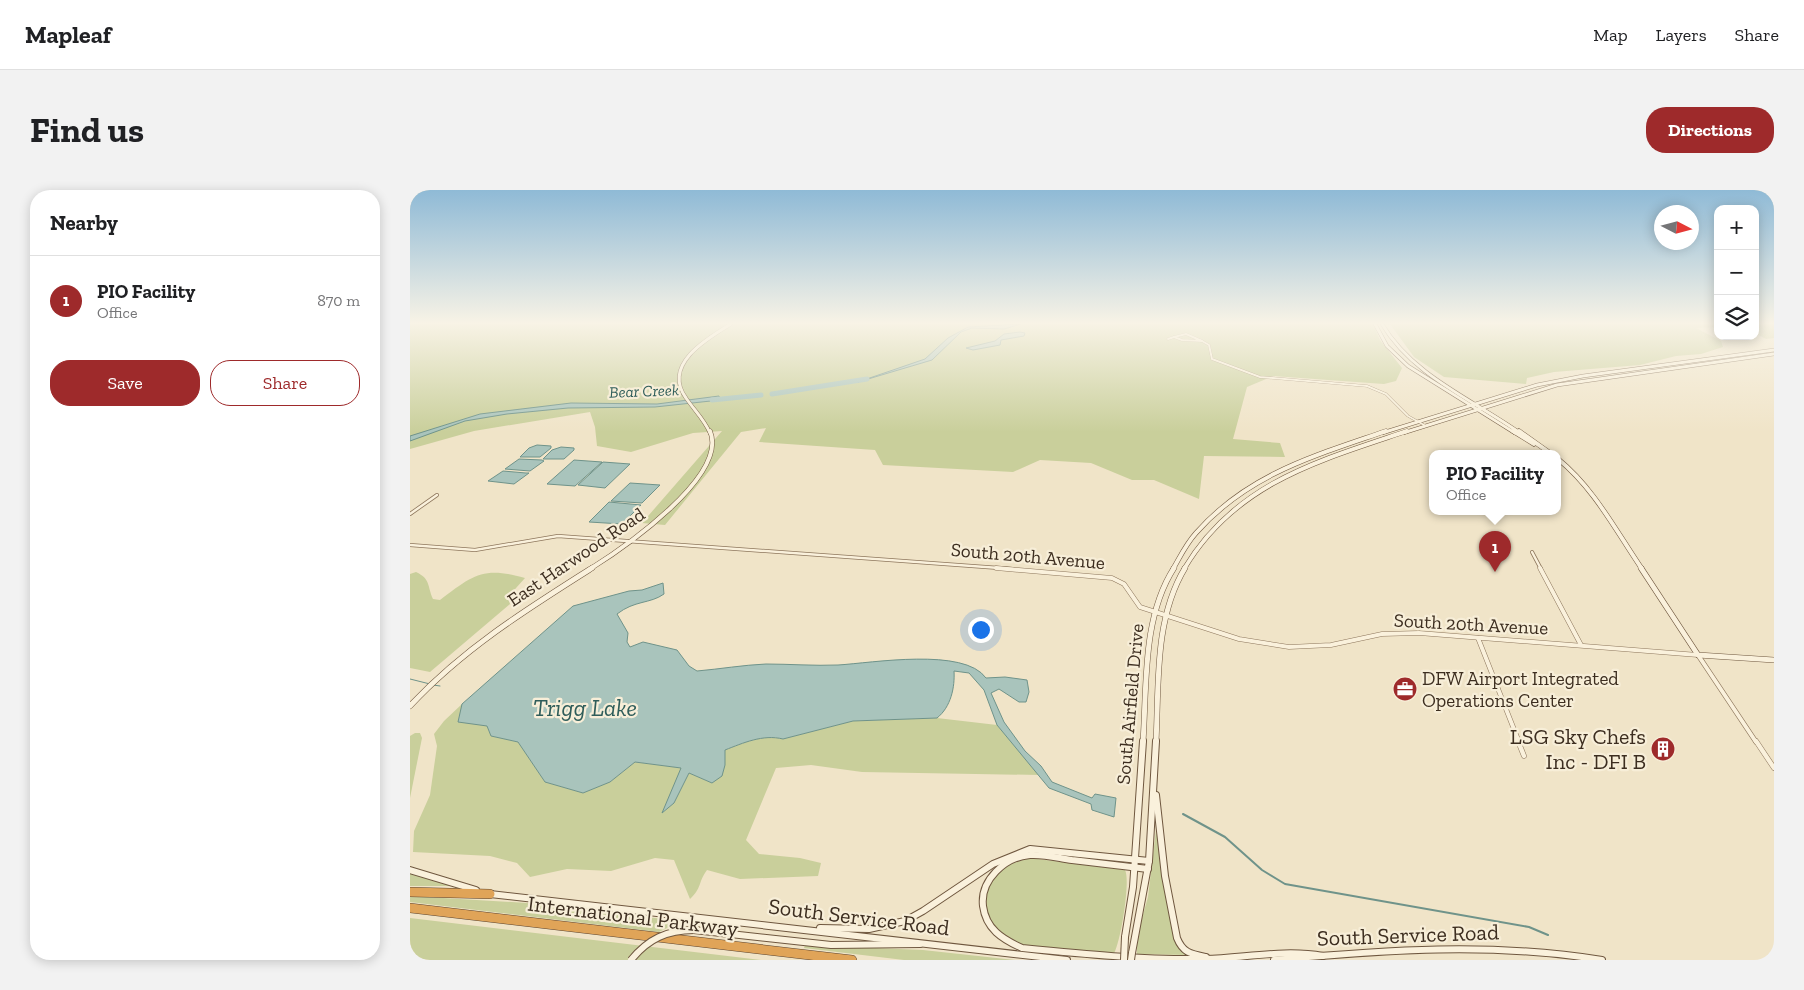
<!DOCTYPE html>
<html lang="en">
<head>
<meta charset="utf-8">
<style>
  :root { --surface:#fff; --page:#f2f2f2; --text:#202124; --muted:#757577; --line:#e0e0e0; --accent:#9e2a2b }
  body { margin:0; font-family:"Zilla Slab",serif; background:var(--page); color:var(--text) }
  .controls { position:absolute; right:15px; top:15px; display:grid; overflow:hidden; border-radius:10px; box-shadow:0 2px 12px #0003 }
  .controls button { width:45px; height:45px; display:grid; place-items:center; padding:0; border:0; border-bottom:1px solid var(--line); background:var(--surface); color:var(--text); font:25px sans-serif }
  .compass { position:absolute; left:1244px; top:15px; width:45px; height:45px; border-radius:50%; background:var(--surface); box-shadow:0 2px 12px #0003; rotate:96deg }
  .you { position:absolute; left:570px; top:439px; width:18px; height:18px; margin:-12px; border:4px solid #fff; border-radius:50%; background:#1a73e8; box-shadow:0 0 0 8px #1a73e833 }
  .badge { display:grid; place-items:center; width:32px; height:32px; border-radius:50%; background:var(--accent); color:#fff; font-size:16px; font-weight:700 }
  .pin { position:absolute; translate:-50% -41px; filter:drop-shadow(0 1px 2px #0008) }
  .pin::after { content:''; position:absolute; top:26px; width:18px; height:15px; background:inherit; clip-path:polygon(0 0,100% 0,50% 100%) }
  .popup { position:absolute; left:1019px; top:260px; width:132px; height:65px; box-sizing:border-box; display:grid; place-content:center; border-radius:10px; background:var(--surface); filter:drop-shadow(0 1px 4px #0005); font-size:16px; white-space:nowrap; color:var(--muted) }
  .popup b { font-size:19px; color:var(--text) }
  .popup::after { content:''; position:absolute; left:50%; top:100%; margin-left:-10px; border:10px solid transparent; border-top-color:var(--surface) }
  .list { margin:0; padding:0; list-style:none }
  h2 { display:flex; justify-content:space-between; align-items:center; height:65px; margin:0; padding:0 20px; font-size:21px }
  h2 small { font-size:16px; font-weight:400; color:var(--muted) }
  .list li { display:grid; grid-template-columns:32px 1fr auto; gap:15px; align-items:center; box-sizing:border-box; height:90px; padding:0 20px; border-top:1px solid var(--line) }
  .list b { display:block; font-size:19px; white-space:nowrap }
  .list p { margin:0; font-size:16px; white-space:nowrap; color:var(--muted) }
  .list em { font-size:16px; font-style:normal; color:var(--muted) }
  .actions { display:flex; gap:10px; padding:15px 20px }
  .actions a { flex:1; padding:11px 0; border:1px solid var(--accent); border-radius:20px; text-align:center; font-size:18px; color:var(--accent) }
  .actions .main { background:var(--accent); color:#fff }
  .icon { flex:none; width:28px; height:28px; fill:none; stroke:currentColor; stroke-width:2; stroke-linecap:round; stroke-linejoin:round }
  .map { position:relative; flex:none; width:1364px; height:770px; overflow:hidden; border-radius:20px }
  header { display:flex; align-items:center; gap:30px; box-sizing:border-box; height:70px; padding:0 25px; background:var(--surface); border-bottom:1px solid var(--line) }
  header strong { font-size:24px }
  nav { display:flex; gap:28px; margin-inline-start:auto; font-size:18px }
  .intro { display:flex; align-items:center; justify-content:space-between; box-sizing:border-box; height:120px; padding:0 30px }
  h1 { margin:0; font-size:35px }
  .button { padding:12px 22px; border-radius:20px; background:var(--accent); color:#fff; font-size:18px; font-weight:700 }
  main { display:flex; gap:30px; padding:0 30px }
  aside { flex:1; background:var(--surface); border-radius:20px; box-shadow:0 2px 12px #0003 }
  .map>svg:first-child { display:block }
  .green { fill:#c9cf9b }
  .water { fill:#a9c4bc; stroke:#6f938a }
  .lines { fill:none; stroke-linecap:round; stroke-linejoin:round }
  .stream-far1 { stroke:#6f938a; stroke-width:1 }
  .stream { stroke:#6f938a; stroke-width:2 }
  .river { stroke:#a9c4bc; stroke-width:5 }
  .street-far3-casing { stroke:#8d765c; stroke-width:2.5 }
  .street-far2-casing { stroke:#8d765c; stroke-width:4 }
  .street-far1-casing { stroke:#8d765c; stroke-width:5 }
  .street-casing { stroke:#8d765c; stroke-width:5.5 }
  .secondary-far3-casing { stroke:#6f573f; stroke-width:4 }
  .secondary-far2-casing { stroke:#6f573f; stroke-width:5 }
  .secondary-far1-casing { stroke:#6f573f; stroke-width:6 }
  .secondary-casing { stroke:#6f573f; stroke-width:8 }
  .highway-casing { stroke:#5b4430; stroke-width:10 }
  .street-far3 { stroke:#faf1dc; stroke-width:2 }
  .street-far2 { stroke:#faf1dc; stroke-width:2.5 }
  .street-far1 { stroke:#faf1dc; stroke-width:4 }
  .street { stroke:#faf1dc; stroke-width:4.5 }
  .secondary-far3 { stroke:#faf1dc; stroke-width:3 }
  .secondary-far2 { stroke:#faf1dc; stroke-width:4 }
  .secondary-far1 { stroke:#faf1dc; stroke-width:5 }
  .secondary { stroke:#faf1dc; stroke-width:6 }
  .highway { stroke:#e0a458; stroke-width:9 }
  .secondary-bridge-casing { stroke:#6f573f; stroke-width:8; stroke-linecap:butt }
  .secondary-bridge { stroke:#faf1dc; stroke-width:6 }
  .labels { text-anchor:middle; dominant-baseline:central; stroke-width:4.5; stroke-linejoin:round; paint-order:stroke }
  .far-water-label { font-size:16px; font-style:italic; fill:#2f5d5a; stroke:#f7eed8 }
  .street-label { font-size:19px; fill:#3d2e20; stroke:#f7eed8 }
  .poi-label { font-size:19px; fill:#3d2e20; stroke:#f7eed8; text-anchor:start }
  .near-poi-label { font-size:22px; fill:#3d2e20; stroke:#f7eed8; text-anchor:end }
  .near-street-label { font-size:22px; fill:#3d2e20; stroke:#f7eed8 }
  .near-water-label { font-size:24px; font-style:italic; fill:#2f5d5a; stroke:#f7eed8 }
</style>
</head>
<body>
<header>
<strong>Mapleaf</strong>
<nav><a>Map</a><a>Layers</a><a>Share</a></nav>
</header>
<div class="intro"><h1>Find us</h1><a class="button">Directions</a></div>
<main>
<aside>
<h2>Nearby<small></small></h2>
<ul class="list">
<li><span class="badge">1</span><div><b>PIO Facility</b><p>Office</p></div><em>870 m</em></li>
</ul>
<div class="actions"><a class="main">Save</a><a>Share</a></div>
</aside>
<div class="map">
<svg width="1364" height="770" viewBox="0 0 1364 770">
  <rect width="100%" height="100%" fill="#f0e4c8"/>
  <g class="green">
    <polygon points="0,134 963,134 970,150 992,178 986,191 974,194 863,186 837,197 823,249 870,253 875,267 794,266 789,309 744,290 722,290 681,273 630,270 603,282 473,275 465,260 349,252 356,238 331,242 255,335 232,333 312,241 283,243 221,262 187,256 185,237 180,222 64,241 0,259"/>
    <polygon points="980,134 1308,134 1308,137 1286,138 1311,151 1313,157 1291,164 1266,166 1230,175 1144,182 1117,188 1116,194 1034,187 1004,167"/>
    <polygon points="1345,134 1364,134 1364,148 1356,149 1345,143"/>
    <path d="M6,382C21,389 17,396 23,409L30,410C63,385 73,376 115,388L98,407L100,414L20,482L0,478V384Z"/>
    <path d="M52,514L53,520L77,536L81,546L108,552L135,592L173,603L200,592L225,572L272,578L253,622L264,613L279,583L302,593L315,575V560C333,553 353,544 373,549L443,531L527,528L587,535L629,585L452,582L401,575L366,578L336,650L349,664L390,668L411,673L408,686L330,689L297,680C288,692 292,698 280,709L264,670L245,668L201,681L157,679L120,687L107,673L80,666L3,662L4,641L20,605L27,556L24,544L34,531Z"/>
    <polygon points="5,543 10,543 12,548 0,608 0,546"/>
    <polygon points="746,640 763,740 778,765 727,764 727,746 738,707"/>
    <path d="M620,668L715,680C721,690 710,757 703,765C681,762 658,759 635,757C626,756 614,756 605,753C585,745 570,722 577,701C584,681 600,672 620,668Z"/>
    <polygon points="0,681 46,696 0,696"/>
    <polygon points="0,706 117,713 279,732 278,734 263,735 249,742 0,712"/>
    <polygon points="0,728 351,770 20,770 0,768"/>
    <polygon points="395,755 513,760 605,770 494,770 394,758"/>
  </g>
  <g class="water">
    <polygon points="611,134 594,139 562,138 551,142 522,170 448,192 515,169 538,148 558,137"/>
    <polygon points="610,142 615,143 614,146 591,150 590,155 563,160 556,158 585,151 594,144"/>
    <polygon points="309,206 310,210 245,217 158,218 97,224 55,231 0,251 0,246 70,224 161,213 247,214"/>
    <polygon points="127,255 141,256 141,258 130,267 110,267 119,258"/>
    <polygon points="151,257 164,258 164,260 154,269 133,269 142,260"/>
    <polygon points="109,269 132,270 134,271 120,281 95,279"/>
    <polygon points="164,270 192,272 165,296 137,294"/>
    <polygon points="193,272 220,274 195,298 168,295"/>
    <polygon points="93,281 116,283 119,283 104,294 78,291"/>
    <polygon points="220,293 250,295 232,313 201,311"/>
    <polygon points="199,312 231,315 212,334 179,332"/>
    <path d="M253,393L254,404C240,414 225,410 207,424L218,443L217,452L220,457L233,452L267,460L279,476L287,481C310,479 333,475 356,474C380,474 404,476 428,475C462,473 554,457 576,488L595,487L617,490L619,502L616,512H609L589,499L581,503L594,532L615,561L631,576L642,592L682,608L685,604L706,608L704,627L682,620L681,614L639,598L587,535L574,500L559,483L544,481C545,497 541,517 527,528L443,531L373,549C353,544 333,553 315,560V575L312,586L302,593L279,583L264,613L252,623L271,578L225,572L200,592L173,603L135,592L108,552L81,546L77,536L48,532L52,514L163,416L219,401L232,400Z"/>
  </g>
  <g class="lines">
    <g class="stream-far1">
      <polyline points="0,489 20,494"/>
      <polyline points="23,495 30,496"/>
    </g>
    <polyline class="stream" points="773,624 815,647 852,680 875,694 1119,737 1138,745"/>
    <g class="river">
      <polyline points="362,204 457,189"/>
      <polyline points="302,210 351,205"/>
    </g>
    <defs>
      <g id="street-far3">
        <polygon points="776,144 792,151 772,150 764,147"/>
        <polyline points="758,149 764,147"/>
        <polyline points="792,151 799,155 802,169 850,187 957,196 976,204 998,226 1014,235"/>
      </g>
      <g id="street-far2">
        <polyline points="0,324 27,305"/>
        <polyline points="0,355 65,360 148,346 603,379"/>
        <polyline points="1122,362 1131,379"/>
      </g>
      <g id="street-far1">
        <polyline points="586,378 702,388 714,394 730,417 829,449 879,457 921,455 972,444 1009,443 1288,465 1346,552"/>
        <polyline points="1130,378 1171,455"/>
        <polyline points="1068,448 1109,552"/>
      </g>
      <g id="street">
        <polyline points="1108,551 1114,566"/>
        <polyline points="1346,551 1364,578"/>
      </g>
      <g id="secondary-far3">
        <polyline points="965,134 977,156 998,176 1105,243"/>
        <path d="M972,134C1003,186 1062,209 1110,243"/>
        <path d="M300,243C294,229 284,220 276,208C252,175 296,149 321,134"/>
        <polyline points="972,243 1127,195 1173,186 1364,160"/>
        <polyline points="993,243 1147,195 1364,164"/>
      </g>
      <g id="secondary-far2">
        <polyline points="1103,241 1124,254"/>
        <polyline points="1109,241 1140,263"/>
        <path d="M1148,269C1184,298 1206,341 1232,379"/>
        <path d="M180,379C212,359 319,286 300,241"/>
        <path d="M763,379C770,367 776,354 786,343C838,284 904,266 976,241"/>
        <path d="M774,379C825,293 908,271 997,241"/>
      </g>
      <g id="secondary-far1">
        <polyline points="1231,378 1288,465 1364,470"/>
        <path d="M0,516C53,459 117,419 182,378"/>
        <path d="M733,552C737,495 732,428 764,378"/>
        <path d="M746,552C749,495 744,429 775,378"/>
      </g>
      <g id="secondary">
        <path d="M746,605L755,686L767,748C773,763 781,764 796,767"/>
        <path d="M738,679C713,676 687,673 662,670C648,668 634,664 620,665C595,667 570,690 573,716C576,739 592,749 612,758C673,764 734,770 795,769C834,768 875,759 913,766"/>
        <polyline points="0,680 66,700"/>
        <polyline points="80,704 657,770"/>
        <polyline points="410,738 459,739 495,731 513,721 583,674 620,659 739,671"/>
        <polyline points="284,740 421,755 510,754"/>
        <polyline points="715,747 723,697 733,551"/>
        <polyline points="722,763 739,671 746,551"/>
        <path d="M864,770C974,760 1082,752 1192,770"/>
      </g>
      <g id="highway">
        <polyline points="0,702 80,704"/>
        <polyline points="0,718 442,770"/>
      </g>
    </defs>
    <use href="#street-far3" class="street-far3-casing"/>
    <use href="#street-far2" class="street-far2-casing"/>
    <use href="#street-far1" class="street-far1-casing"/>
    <use href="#street" class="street-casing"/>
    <use href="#secondary-far3" class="secondary-far3-casing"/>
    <use href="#secondary-far2" class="secondary-far2-casing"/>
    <use href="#secondary-far1" class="secondary-far1-casing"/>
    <use href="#secondary" class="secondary-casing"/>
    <use href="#highway" class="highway-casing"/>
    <use href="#street-far3" class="street-far3"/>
    <use href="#street-far2" class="street-far2"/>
    <use href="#street-far1" class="street-far1"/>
    <use href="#street" class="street"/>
    <use href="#secondary-far3" class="secondary-far3"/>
    <use href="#secondary-far2" class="secondary-far2"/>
    <use href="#secondary-far1" class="secondary-far1"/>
    <use href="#secondary" class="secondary"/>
    <use href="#highway" class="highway"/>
    <defs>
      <g id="secondary-bridge">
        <path d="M221,770C238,749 257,740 284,740"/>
        <polyline points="714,770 715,747"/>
        <polyline points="721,770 722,763"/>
      </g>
    </defs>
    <use href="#secondary-bridge" class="secondary-bridge-casing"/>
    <use href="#secondary-bridge" class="secondary-bridge"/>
  </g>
  <linearGradient id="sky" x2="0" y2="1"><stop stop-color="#8fbad6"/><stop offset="0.55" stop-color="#f8f3e6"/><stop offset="1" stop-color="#f8f3e6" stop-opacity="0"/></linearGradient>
  <rect width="1364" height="242" fill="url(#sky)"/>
  <defs>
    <symbol id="office-disc" viewBox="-11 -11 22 22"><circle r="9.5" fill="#9e2a2b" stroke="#f7eed8"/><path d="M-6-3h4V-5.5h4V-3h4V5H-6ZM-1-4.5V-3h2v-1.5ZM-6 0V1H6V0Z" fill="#fff"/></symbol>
    <symbol id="building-disc" viewBox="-11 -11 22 22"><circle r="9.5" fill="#9e2a2b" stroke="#f7eed8"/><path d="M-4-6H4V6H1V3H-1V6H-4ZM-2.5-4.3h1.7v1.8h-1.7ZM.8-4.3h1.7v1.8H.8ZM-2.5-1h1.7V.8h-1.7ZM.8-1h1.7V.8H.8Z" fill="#fff"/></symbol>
  </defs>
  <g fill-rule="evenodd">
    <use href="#office-disc" x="981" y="485" width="28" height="28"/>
    <use href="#building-disc" x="1239" y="545" width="28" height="28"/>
  </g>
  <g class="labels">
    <g class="far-water-label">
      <text transform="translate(234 201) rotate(-2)">Bear Creek</text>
    </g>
    <g class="street-label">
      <text transform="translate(618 366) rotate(5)">South 20th Avenue</text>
      <text transform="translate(166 367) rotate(-34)">East Harwood Road</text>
      <text transform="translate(1061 434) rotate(3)">South 20th Avenue</text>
      <text transform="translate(720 514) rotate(-85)">South Airfield Drive</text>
    </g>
    <g class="poi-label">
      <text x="1012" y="488">DFW Airport Integrated<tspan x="1012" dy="22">Operations Center</tspan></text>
    </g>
    <g class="near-poi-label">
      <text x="1236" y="546">LSG Sky Chefs<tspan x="1236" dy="25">Inc - DFI B</tspan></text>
    </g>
    <g class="near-street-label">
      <text transform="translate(223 726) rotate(7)">International Parkway</text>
      <text transform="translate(449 727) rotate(7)">South Service Road</text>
      <text transform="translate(998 745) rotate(-2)">South Service Road</text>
    </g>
    <g class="near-water-label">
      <text x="175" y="517">Trigg Lake</text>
    </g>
  </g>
</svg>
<div class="controls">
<button>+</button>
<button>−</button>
<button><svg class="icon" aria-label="layers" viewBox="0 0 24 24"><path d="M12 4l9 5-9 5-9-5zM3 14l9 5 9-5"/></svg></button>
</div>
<svg class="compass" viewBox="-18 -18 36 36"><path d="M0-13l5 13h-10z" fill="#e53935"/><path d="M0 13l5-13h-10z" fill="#757577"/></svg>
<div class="you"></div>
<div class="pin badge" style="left:1085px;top:382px">1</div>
<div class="popup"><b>PIO Facility</b>Office</div>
</div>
</main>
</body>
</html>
